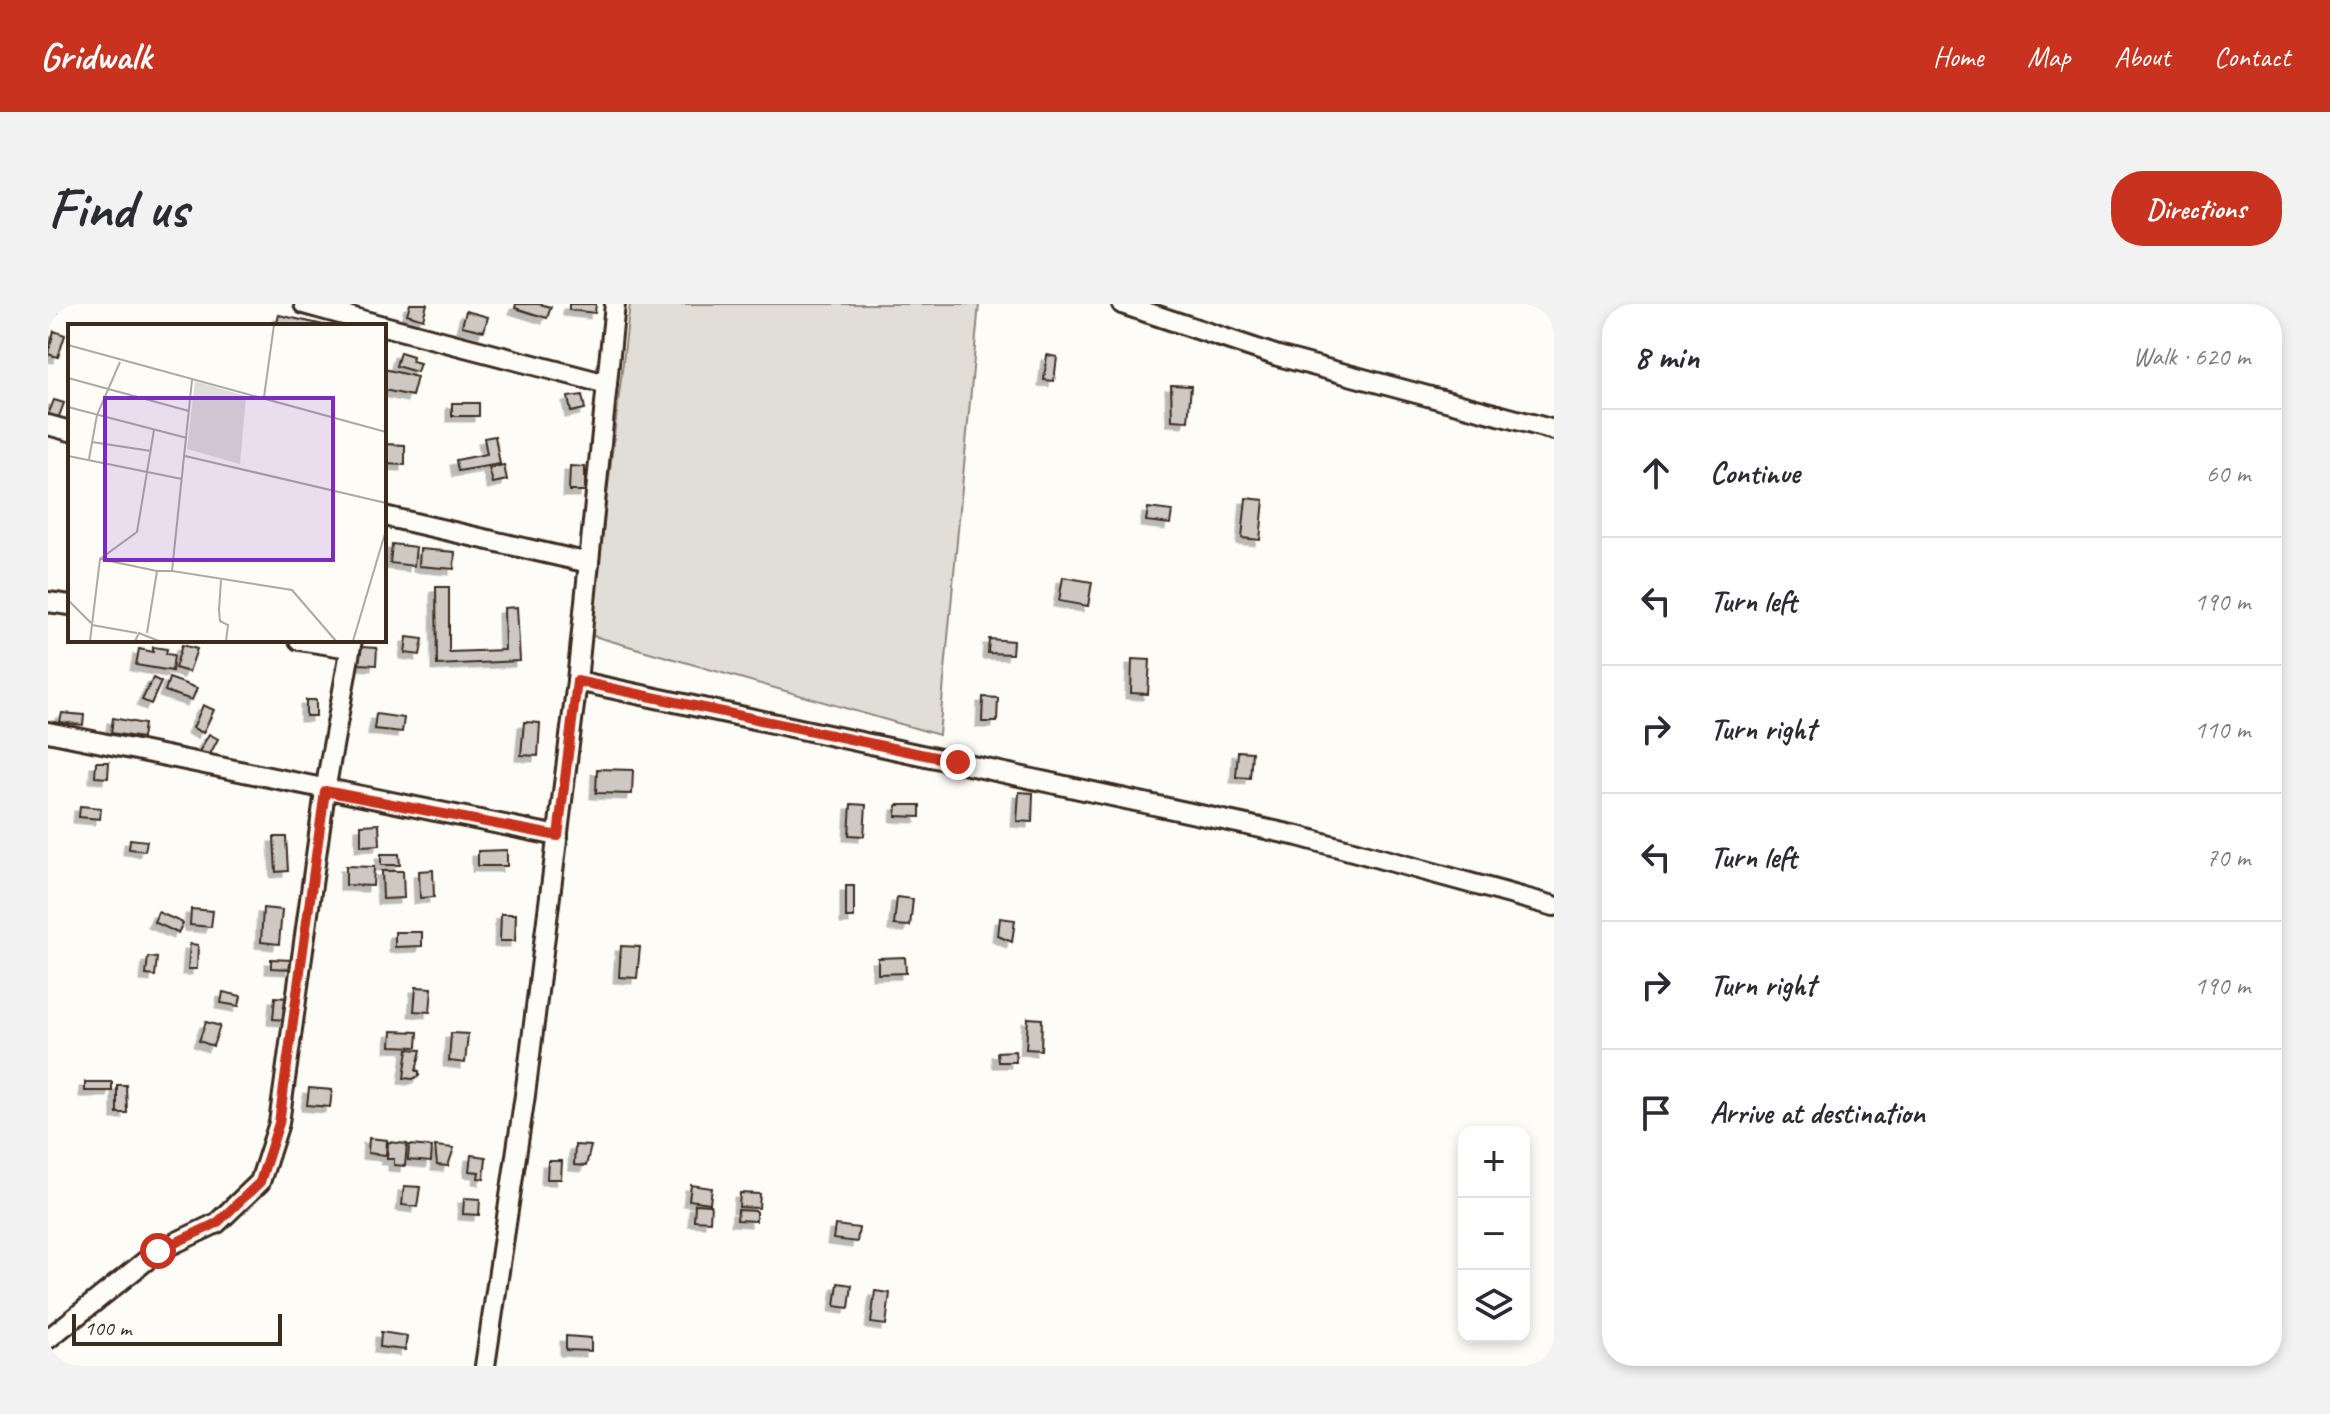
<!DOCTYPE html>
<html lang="en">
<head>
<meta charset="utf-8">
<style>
  :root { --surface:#fff; --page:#f2f2f3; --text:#2b2b33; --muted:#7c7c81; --line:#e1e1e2; --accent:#c8321e }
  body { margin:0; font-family:Caveat,sans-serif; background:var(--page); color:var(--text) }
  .controls { position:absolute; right:24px; bottom:24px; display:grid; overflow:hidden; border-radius:16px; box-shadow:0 4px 12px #0003 }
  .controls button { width:72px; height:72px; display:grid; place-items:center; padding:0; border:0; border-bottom:2px solid var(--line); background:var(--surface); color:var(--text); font:40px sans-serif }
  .scale { position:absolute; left:24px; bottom:20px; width:210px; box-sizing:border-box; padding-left:8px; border:4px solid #3b2a1e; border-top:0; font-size:22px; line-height:28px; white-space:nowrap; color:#3b2a1e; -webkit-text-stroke:6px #fdfcf7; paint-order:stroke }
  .stop { position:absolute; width:24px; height:24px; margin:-18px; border:6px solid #c8321e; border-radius:50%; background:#fff }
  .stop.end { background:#c8321e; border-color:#fff; box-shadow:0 2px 8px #0008 }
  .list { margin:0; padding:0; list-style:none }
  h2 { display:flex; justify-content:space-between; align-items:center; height:104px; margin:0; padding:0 32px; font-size:34px }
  h2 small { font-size:26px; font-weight:400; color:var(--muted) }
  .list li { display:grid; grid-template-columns:52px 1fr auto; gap:24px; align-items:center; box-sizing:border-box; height:128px; padding:0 32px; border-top:2px solid var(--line) }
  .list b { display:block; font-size:30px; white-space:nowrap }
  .list em { font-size:26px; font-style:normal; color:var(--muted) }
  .icon { flex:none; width:44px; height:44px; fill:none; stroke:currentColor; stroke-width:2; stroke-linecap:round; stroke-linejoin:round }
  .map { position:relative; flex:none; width:1506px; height:1062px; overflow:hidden; border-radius:32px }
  header { display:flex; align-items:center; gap:48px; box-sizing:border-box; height:112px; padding:0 40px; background:var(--accent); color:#fff }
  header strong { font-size:38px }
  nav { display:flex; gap:44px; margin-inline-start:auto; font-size:28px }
  .intro { display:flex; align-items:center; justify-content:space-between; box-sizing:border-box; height:192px; padding:0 48px }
  h1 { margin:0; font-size:56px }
  .button { padding:20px 36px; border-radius:32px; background:var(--accent); color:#fff; font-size:28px; font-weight:700 }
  main { display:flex; gap:48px; padding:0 48px }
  aside { flex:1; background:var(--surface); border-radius:32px; box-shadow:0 4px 12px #0003 }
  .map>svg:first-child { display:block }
  .green { fill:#e1ded7; stroke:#8e847a; stroke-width:2 }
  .building { fill:#cdc8c2; stroke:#3b2a1e; stroke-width:2; filter:url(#shadow) }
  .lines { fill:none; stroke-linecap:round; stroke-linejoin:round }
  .minor-casing { stroke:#3b2a1e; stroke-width:24 }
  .minor { stroke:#fdfcf7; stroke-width:18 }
  .route { stroke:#c8321e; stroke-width:10 }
  .inset-road { fill:none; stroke:#afa8a0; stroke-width:2 }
  .view { fill:#7b2cbf; fill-opacity:0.15; stroke:#7b2cbf; stroke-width:4 }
  .inset-edge { fill:none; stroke:#3b2a1e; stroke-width:4 }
</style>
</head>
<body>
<header>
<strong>Gridwalk</strong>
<nav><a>Home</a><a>Map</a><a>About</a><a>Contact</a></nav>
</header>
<div class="intro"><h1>Find us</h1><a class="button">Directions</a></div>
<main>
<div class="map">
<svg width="1506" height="1062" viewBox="0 0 1506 1062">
  <defs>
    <filter id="shadow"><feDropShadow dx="-5.5" dy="5.5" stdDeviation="0" flood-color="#0004"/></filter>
  </defs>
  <rect width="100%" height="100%" fill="#fdfcf7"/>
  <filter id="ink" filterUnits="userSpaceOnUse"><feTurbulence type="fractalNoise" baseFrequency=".0125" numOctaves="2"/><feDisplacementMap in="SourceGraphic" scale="16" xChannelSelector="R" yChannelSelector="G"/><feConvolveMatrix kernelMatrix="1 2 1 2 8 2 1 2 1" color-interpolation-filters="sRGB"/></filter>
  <g filter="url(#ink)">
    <polygon class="green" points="582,0 931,0 891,431 542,331"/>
    <g class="building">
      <polygon points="362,0 379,0 375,15 359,10"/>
      <polygon points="468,0 491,0 503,3 499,14 467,4"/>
      <polygon points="521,0 548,0 547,9 521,6"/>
      <polygon points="418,7 440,13 436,27 414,22"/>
      <polygon points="231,11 280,22 228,22"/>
      <polygon points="6,27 17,31 10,53 0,50"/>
      <polygon points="352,48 365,52 364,57 372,59 369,68 348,62"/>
      <polygon points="999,51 1009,53 1006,77 996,76"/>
      <polygon points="336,65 369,73 364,92 336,86"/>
      <polygon points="1123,81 1143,82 1140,117 1124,116"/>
      <polygon points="534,91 537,105 523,108 520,93"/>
      <polygon points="6,96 16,99 10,115 0,111"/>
      <rect x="404" y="99" width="27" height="13"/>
      <polygon points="447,132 452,160 410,167 408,156 439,150 436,134"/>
      <polygon points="336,140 357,141 357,161 336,160"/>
      <polygon points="456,161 459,176 445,179 441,164"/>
      <polygon points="522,162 537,163 537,187 521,187"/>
      <polygon points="1198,194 1216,196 1212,236 1194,234"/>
      <polygon points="1100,204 1124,207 1122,220 1098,217"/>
      <polygon points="344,240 368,243 366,262 342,259"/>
      <polygon points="372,245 407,248 406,265 371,262"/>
      <polygon points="1015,273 1044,278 1040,302 1011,297"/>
      <polygon points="388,283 401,283 401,348 457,346 456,304 469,303 472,357 389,361"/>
      <polygon points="359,333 375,335 372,351 357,349"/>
      <polygon points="941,335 965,337 964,350 940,349"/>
      <polygon points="134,341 149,345 141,368 127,364"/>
      <polygon points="105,343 119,345 118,350 126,351 124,367 88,361 91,345 105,348"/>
      <polygon points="312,343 329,344 328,361 311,360"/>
      <polygon points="1084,355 1102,356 1100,390 1083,389"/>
      <polygon points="105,374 113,378 103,400 94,396"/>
      <polygon points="121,374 149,384 144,396 117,387"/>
      <polygon points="935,393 950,394 949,418 934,418"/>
      <rect x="258" y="396" width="10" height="16"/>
      <polygon points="155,401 166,406 155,429 145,424"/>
      <polygon points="14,409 36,411 35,421 12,418"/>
      <polygon points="328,410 356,414 354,428 326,425"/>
      <polygon points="65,414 96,420 94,434 63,429"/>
      <polygon points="476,418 492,419 490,452 473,451"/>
      <polygon points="161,430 170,435 157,460 147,455"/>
      <polygon points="1190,447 1204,448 1202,474 1188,473"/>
      <polygon points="48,458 61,458 60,474 47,473"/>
      <polygon points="549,465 585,466 584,490 548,489"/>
      <polygon points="971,488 985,489 984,518 969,517"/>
      <polygon points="803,500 818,501 816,532 801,531"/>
      <polygon points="849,501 872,501 872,513 848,512"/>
      <polygon points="32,502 53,504 52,515 31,513"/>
      <polygon points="331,520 332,541 313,542 313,521"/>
      <polygon points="226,533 238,533 240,567 228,568"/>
      <polygon points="82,535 99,537 97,547 81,545"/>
      <polygon points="459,546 459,562 430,562 430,547"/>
      <polygon points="333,550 351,550 352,561 333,561"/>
      <polygon points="298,562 326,563 325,582 298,581"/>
      <polygon points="385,566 386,593 372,594 371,567"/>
      <polygon points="334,567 355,567 356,594 335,595"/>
      <rect x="798" y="582" width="8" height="32"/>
      <polygon points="849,593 865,595 862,622 846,621"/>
      <polygon points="215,604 234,606 231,640 213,638"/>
      <polygon points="143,605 165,607 163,623 142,621"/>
      <polygon points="110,608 135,619 130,629 106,618"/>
      <polygon points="453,610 468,610 467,637 452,637"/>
      <polygon points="952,614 967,616 964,638 950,632"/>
      <polygon points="347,628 374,628 374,642 347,643"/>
      <polygon points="142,640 150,641 149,665 140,665"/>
      <polygon points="573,642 592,643 589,674 571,673"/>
      <polygon points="100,653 109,654 107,672 98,671"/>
      <polygon points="857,653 858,669 830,670 830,654"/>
      <polygon points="223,655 243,656 243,665 223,664"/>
      <polygon points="368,683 384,684 382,708 366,707"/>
      <polygon points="175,688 193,692 191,702 173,699"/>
      <polygon points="227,693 239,694 237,716 225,715"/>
      <polygon points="980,714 994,715 993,746 978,745"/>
      <polygon points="158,718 172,722 165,742 151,737"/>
      <polygon points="344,727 370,728 369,743 343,742"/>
      <polygon points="403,729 420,730 417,759 401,757"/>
      <polygon points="360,745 373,746 368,767 371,767 371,772 365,775 356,774"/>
      <polygon points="967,747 968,758 950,758 949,748"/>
      <rect x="37" y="778" width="27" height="9"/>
      <polygon points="69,781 78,781 79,809 69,809"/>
      <polygon points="261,784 284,786 282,803 259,801"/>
      <polygon points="321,834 339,836 338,851 320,849"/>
      <polygon points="340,838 359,840 357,862 346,861 346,855 339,855"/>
      <polygon points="361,841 384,843 383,858 360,856"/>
      <polygon points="527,841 543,842 538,862 526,861"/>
      <polygon points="387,842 406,844 400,862 389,861"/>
      <polygon points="423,851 438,853 436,875 430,874 431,868 421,867"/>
      <polygon points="500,857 514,857 513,875 499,875"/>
      <polygon points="643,881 664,884 662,899 641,896"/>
      <polygon points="356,882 372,883 369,903 354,901"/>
      <polygon points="692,889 712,890 711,904 691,903"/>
      <polygon points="416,894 432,895 431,911 415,910"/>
      <polygon points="647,900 663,901 662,917 646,916"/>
      <polygon points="690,906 708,907 708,917 689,916"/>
      <polygon points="787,921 811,924 809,938 785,935"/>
      <polygon points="790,979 804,981 801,1004 787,1002"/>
      <polygon points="827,987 842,989 838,1021 823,1019"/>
      <polygon points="333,1028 359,1032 357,1046 332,1043"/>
      <polygon points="518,1032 543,1034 543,1047 518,1046"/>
    </g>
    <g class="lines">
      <defs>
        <g id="minor">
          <polyline points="256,0 335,22"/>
          <polyline points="1074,0 1230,52 1506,126"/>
          <polyline points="0,3 1,0"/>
          <polyline points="336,22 559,80"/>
          <polyline points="0,121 22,127"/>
          <polyline points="336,212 541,259"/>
          <polyline points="0,298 22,301"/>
          <polyline points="251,336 302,344"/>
          <polyline points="529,377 1250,532 1506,602"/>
          <polyline points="0,428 510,532"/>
          <polyline points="0,1035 110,947 169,919 212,878 231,819 277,487 304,336"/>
          <polyline points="437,1062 477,791 529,377 567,0"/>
        </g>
      </defs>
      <use href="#minor" class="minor-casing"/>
      <use href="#minor" class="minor"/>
    </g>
  </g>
  <g class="lines" filter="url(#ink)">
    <polyline class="route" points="110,947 169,919 212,878 231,819 277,487 510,532 529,377 910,458"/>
  </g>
  <g transform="translate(20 20)">
    <rect width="318" height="318" fill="#fdfcf7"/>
    <path d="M127,57L178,72L172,140L119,125Z" fill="#e1ded7"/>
    <path class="inset-road" d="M0,21L318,108M0,54L121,87M124,56L104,247L224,266L268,317M196,73L206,1M0,83L119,114M24,118L83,127M0,132L114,155M117,132L318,179M21,135L29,91L52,38M32,235L69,208L86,106M153,256L151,286L152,297L160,301L158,317M0,276L23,299M24,301L69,309M79,309L89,247H104M22,317L32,235L89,247M67,317L71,309L91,317M285,317L318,206"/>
    <path class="view" d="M37,74H265V236H37Z"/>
    <rect width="318" height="318" class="inset-edge"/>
  </g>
</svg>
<div class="controls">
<button>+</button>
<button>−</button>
<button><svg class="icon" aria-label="layers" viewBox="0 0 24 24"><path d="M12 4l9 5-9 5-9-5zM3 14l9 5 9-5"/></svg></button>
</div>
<div class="scale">100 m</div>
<div class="stop" style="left:110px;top:947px"></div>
<div class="stop end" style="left:910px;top:458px"></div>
</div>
<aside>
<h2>8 min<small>Walk · 620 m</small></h2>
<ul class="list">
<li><svg class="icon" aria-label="ahead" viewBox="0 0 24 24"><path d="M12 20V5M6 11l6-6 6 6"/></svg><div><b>Continue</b></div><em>60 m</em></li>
<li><svg class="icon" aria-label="left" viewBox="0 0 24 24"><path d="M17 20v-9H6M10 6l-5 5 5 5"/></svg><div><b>Turn left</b></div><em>190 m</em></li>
<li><svg class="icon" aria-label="right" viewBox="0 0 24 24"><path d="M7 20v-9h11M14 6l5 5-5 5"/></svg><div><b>Turn right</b></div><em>110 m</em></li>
<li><svg class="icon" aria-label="left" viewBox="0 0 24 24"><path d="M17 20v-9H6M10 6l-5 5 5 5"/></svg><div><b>Turn left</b></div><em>70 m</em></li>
<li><svg class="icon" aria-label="right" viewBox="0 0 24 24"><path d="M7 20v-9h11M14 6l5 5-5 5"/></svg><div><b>Turn right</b></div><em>190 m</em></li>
<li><svg class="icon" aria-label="arrive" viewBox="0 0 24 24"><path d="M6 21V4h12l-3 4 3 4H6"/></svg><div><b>Arrive at destination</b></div></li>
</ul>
</aside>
</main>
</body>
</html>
